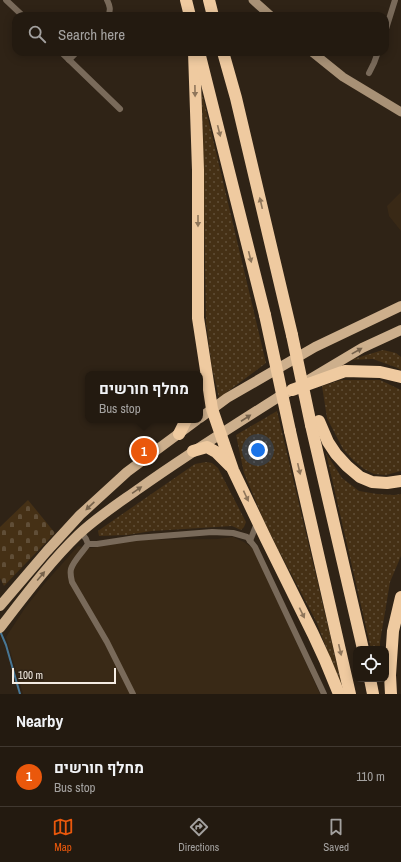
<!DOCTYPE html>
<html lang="en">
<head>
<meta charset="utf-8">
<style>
  :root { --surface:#231a10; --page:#2b2319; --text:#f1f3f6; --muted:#a3a19f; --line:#403830; --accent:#ea580c }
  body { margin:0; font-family:"Archivo Narrow",Heebo,sans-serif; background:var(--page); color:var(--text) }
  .controls { position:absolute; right:12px; bottom:12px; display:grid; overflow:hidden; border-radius:8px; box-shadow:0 2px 10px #0003 }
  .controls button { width:36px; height:36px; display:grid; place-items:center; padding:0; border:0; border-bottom:1px solid var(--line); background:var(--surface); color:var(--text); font:20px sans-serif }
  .scale { position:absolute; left:12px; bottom:10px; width:104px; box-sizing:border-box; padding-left:4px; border:2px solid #f4ece3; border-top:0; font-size:11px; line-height:14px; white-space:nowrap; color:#f4ece3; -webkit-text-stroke:3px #2f2316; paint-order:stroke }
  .you { position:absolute; left:258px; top:450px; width:14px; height:14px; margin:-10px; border:3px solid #fff; border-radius:50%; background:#1a73e8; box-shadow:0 0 0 6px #1a73e833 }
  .badge { display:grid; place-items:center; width:26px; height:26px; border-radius:50%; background:var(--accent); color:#fff; font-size:13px; font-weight:700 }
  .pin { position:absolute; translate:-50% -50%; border:2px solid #fff; box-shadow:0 1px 4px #0006 }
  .popup { position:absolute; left:85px; top:371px; width:118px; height:52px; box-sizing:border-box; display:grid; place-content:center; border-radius:8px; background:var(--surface); filter:drop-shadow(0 1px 3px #0005); font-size:13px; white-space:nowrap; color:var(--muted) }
  .popup b { font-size:15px; color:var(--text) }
  .popup::after { content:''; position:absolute; left:50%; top:100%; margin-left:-8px; border:8px solid transparent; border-top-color:var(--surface) }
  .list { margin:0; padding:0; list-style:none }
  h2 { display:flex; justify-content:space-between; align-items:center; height:52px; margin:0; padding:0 16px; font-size:17px }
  h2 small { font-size:13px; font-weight:400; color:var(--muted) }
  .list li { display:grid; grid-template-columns:26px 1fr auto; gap:12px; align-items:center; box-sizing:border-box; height:60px; padding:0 16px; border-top:1px solid var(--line) }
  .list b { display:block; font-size:15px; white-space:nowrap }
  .list p { margin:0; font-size:13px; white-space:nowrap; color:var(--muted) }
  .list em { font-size:13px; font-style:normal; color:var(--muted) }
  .icon { flex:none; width:22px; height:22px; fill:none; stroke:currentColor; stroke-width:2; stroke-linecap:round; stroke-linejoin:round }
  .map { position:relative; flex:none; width:401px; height:694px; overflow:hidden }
  .search { position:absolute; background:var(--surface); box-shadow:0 2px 10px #0003; left:12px; right:12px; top:12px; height:44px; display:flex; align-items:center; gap:10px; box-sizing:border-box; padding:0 14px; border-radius:12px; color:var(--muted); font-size:15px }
  .sheet { height:112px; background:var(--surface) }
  nav { display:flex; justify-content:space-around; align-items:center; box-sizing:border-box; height:56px; border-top:1px solid var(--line); background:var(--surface); font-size:11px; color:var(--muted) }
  nav a { display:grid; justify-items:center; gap:2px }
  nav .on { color:var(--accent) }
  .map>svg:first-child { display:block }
  .built { fill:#392916 }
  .grass { fill:url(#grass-dots) }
  .cemetery { fill:url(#cemetery-stones) }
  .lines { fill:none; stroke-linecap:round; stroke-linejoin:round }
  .stream { stroke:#487694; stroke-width:2 }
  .minor { stroke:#796a5a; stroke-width:6 }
  .secondary { stroke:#a89176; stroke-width:9 }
  .primary { stroke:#cdaf8c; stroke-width:10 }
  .motorway { stroke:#efcaa0; stroke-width:12 }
  .motorway-bridge { stroke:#efcaa0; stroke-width:12 }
  .oneway { fill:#8f765b }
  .oneway2 { fill:#76624b }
</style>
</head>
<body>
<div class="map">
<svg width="401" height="694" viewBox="0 0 401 694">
  <defs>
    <pattern id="grass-dots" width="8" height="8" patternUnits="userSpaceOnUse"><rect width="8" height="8" fill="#453015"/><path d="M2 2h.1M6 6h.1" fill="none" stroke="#604e37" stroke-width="1.8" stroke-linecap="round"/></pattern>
    <pattern id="cemetery-stones" width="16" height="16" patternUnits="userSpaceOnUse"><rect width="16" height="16" fill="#453015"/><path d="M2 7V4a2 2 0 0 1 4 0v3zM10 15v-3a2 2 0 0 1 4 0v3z" fill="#604e37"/></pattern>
  </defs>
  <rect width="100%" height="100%" fill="#2f2316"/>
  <g class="built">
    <polygon points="401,192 401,231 389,216 387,206"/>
    <polygon points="233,537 244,542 254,549 320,694 23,694 6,637 25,608 45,583 78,546 91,548 137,540 217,539"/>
  </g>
  <g class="grass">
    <polygon points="202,93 266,363 219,398 212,368 206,322"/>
    <polygon points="383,350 396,353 401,357 401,370 395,367 373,359 350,360"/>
    <polygon points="341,380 380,380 401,390 401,471 386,475 374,474 364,469 353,460 343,449 327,418 322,386"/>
    <polygon points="277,411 344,694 343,694 317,623 277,547 264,521 244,473 236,435"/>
    <polygon points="326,453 342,478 359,491 377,494 394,495 401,494 401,556 390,582 380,642 380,649 371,649"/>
    <polygon points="206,462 212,463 218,468 246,522 244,527 241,530 232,526 152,531 127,535 99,536 98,531 105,526 195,464"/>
  </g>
  <polygon class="cemetery" points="28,500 55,533 4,586 0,578 0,527"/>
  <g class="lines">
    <polyline class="stream" points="0,631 6,645 20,694"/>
    <g class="minor">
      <polyline points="6,0 23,16"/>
      <path d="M107,0C110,6 111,10 108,16"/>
      <polyline points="385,32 395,0"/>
      <polyline points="61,52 120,109"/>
      <polyline points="69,60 77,52"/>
      <polyline points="369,73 374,63 378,52"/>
      <path d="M81,532L86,539L88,544C83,552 74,560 71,569C70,573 71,578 72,582L107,642L133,694"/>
      <polyline points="250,541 257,523"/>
      <polyline points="88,544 97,544 136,538 212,532 233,533 247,537 255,547 324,694"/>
    </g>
    <g class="secondary">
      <polyline points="253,0 271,16"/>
      <polyline points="312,52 343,77 401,112"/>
    </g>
    <g class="primary">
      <polyline points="305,382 362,348 401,330"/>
      <polyline points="200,418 227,398 315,347 401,306"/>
      <polyline points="0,606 47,551 80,515 127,472 197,420"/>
      <path d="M0,628C24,597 50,562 78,535C97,517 119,503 140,488C185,456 231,427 277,398L288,392"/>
    </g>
    <g class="motorway">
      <polyline points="186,0 190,16"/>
      <polyline points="209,0 213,16"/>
      <polyline points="194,52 198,170 198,318 212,409 233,470 266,539 313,634 325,660 339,694"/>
      <polyline points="199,52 265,315"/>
      <polyline points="223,52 236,98 292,335"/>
      <polyline points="292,390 345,371 380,372 401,377"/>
      <polyline points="319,421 328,442 336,454 347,466 360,477 372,482 387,483 401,481"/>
      <polyline points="311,425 363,649"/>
      <polyline points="290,431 350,694"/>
      <polyline points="179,434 186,420"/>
      <polyline points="193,451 207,447 216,452 230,466"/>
      <polyline points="370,679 373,694"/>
      <polyline points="391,694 390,675 393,631 401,597"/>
    </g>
    <g class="motorway-bridge">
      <polyline points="265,315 290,431"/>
      <polyline points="292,335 311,425"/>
    </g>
  </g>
  <defs><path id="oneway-solid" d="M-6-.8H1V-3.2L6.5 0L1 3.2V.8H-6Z"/></defs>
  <g class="oneway">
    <use href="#oneway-solid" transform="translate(195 91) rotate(89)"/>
    <use href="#oneway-solid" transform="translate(219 131) rotate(76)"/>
    <use href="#oneway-solid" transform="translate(261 203) rotate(-103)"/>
    <use href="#oneway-solid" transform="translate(198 221) rotate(90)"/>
    <use href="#oneway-solid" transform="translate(250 257) rotate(76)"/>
    <use href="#oneway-solid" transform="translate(299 469) rotate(77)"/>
    <use href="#oneway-solid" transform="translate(246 496) rotate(65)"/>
    <use href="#oneway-solid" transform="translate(302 613) rotate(64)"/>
    <use href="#oneway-solid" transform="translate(340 650) rotate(77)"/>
  </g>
  <g class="oneway2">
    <use href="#oneway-solid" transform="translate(357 351) rotate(-29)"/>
    <use href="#oneway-solid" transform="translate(246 418) rotate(-33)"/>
    <use href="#oneway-solid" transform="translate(137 490) rotate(-35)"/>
    <use href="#oneway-solid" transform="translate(90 506) rotate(137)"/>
    <use href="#oneway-solid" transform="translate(41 576) rotate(-50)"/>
  </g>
</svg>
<div class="controls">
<button><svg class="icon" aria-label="locate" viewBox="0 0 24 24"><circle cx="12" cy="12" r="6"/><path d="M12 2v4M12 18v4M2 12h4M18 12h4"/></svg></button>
</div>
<div class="scale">100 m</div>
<div class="you"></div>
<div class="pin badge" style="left:144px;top:451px">1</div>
<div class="popup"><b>מחלף חורשים</b>Bus stop</div>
<div class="search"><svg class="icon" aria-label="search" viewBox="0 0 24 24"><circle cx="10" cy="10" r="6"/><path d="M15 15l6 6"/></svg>Search here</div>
</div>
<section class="sheet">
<h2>Nearby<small></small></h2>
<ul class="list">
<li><span class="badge">1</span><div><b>מחלף חורשים</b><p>Bus stop</p></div><em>110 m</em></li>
</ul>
</section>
<nav>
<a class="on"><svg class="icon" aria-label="map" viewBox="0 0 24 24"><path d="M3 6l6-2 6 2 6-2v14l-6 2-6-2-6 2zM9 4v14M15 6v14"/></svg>Map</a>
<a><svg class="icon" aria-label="directions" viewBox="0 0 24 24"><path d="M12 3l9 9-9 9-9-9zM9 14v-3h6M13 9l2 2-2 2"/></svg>Directions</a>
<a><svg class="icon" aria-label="saved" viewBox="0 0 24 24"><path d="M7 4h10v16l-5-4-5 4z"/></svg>Saved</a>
</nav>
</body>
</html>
